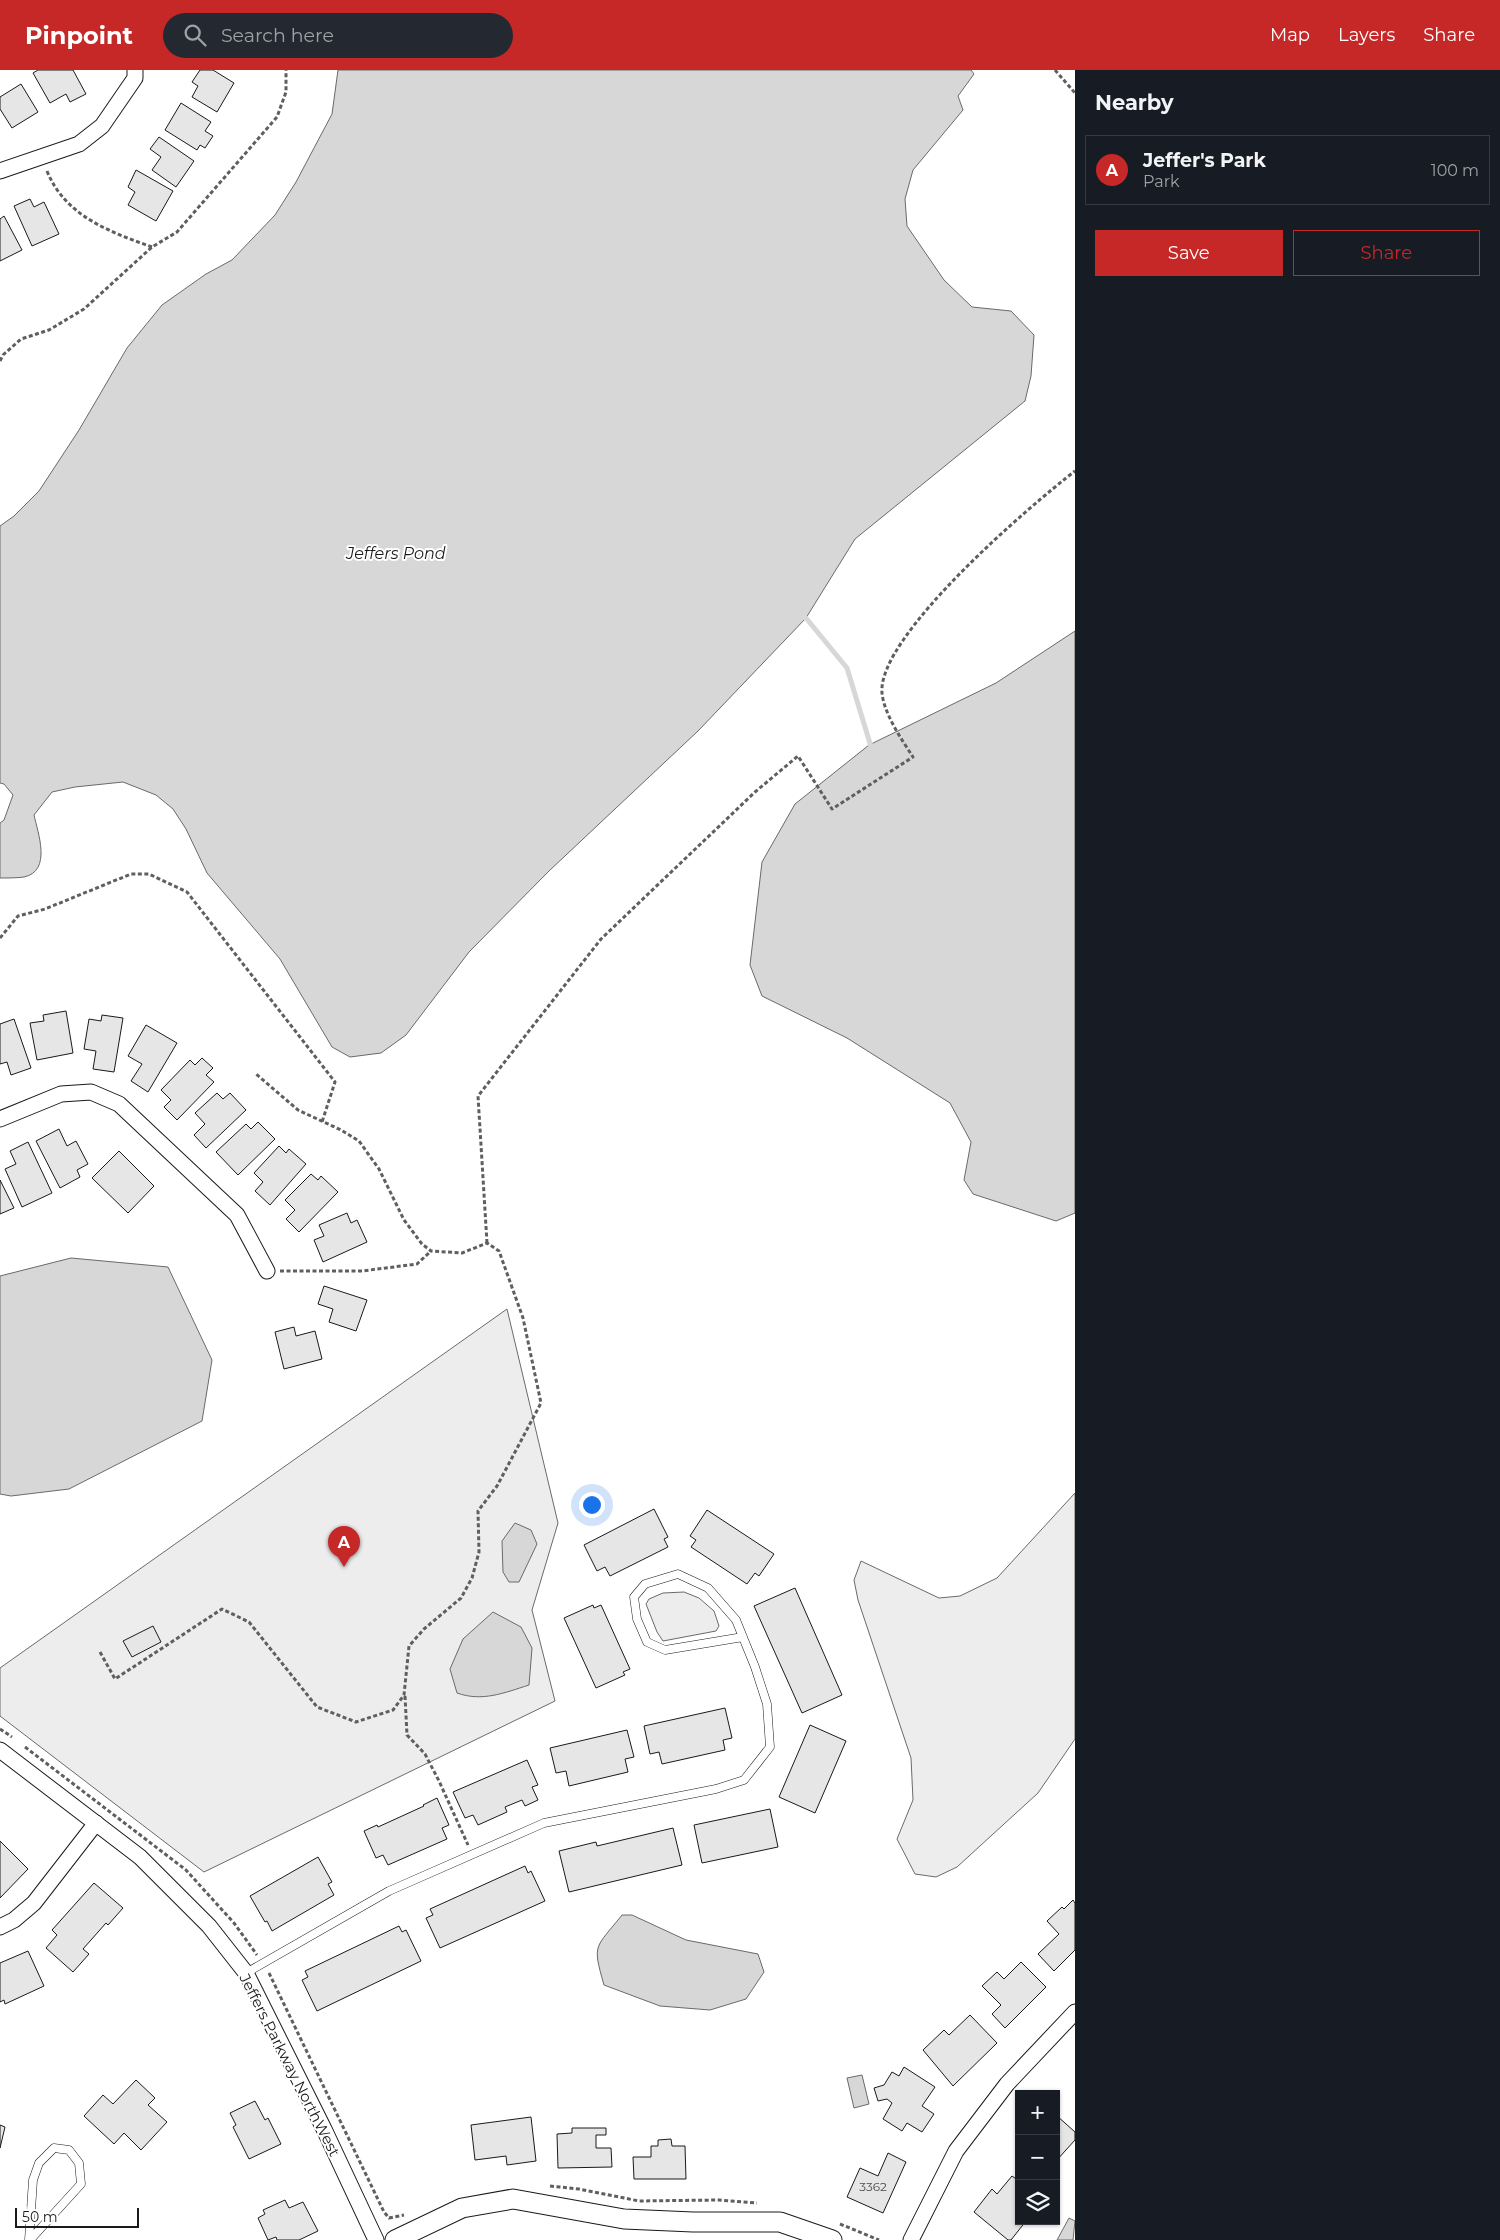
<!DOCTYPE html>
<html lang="en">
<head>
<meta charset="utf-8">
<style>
  :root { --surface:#171b24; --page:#242831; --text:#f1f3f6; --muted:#9ea1a6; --line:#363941; --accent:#c62828 }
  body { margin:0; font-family:Montserrat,sans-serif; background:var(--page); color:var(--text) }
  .controls { position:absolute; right:15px; bottom:15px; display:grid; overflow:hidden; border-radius:0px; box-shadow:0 1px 4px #0004 }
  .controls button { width:45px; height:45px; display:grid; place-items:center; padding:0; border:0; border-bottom:1px solid var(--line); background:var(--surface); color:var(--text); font:25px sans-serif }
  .scale { position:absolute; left:15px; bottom:12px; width:124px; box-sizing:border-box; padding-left:5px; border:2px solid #1a1a1a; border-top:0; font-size:14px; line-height:18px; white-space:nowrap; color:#1a1a1a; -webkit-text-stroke:4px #fff; paint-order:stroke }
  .you { position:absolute; left:591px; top:1434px; width:18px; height:18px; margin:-12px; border:4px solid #fff; border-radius:50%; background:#1a73e8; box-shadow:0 0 0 8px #1a73e833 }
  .badge { display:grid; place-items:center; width:32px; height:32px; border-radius:50%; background:var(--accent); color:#fff; font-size:16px; font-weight:700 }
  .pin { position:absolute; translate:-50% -41px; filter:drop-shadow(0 1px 2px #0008) }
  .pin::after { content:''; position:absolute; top:26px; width:18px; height:15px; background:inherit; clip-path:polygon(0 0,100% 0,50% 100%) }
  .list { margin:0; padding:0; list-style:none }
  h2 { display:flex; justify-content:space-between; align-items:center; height:65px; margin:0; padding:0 20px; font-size:21px }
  h2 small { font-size:16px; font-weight:400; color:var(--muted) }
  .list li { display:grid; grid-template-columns:32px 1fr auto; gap:15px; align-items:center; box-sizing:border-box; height:70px; margin:0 10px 10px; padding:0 10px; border:1px solid var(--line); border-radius:0px }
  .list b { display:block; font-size:19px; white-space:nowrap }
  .list p { margin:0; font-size:16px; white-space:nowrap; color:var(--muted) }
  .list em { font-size:16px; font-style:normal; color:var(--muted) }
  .actions { display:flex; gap:10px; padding:15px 20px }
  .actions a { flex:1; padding:11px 0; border:1px solid var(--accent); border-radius:0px; text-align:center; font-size:18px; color:var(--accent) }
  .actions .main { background:var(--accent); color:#fff }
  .icon { flex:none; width:28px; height:28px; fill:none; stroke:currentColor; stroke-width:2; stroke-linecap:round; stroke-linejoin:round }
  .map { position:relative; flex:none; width:1075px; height:2170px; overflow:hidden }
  header { display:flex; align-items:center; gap:30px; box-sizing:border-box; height:70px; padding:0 25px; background:var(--accent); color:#fff }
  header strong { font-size:24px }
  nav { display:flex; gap:28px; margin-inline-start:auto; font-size:18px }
  .search { width:350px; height:45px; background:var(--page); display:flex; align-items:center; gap:12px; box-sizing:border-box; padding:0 18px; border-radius:28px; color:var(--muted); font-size:19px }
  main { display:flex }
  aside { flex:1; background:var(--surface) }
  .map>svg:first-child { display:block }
  .built { fill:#ededed; stroke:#6a6a6a }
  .water { fill:#d7d7d7; stroke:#6a6a6a }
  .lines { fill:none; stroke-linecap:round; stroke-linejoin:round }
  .stream { stroke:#d7d7d7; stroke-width:5 }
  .building { fill:#e6e6e6; stroke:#1a1a1a }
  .service-casing { stroke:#1a1a1a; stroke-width:9 }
  .minor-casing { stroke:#1a1a1a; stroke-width:17 }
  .tertiary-casing { stroke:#1a1a1a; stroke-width:21 }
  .path { stroke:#5f5f5f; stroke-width:3; stroke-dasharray:4 2.5; stroke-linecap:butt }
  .service { stroke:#fff; stroke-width:8 }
  .minor { stroke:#fff; stroke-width:15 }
  .tertiary { stroke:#fff; stroke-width:19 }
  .labels { text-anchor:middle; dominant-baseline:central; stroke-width:4; stroke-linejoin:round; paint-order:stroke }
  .number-label { font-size:12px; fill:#4d4d4d }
  .street-label { font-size:15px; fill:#1a1a1a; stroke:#fff }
  .water-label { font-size:16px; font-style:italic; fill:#1a1a1a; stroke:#fff }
</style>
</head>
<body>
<header>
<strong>Pinpoint</strong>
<div class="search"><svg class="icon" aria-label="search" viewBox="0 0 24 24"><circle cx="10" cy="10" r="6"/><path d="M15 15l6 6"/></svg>Search here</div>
<nav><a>Map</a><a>Layers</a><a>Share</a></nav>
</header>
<main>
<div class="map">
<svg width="1075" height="2170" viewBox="0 0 1075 2170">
  <rect width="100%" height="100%" fill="#fff"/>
  <g class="built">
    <polygon points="507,1239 558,1453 532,1540 555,1631 204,1802 0,1646 0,1598"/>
    <polygon points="1075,1423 1075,1669 1038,1723 957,1797 936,1807 915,1804 897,1769 913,1730 911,1688 858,1530 854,1510 861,1491 939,1528 960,1526 997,1508"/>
    <polygon points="684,1522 699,1528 714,1541 719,1556 716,1561 663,1571 657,1562 646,1534 649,1529 663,1523"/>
  </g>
  <g class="water">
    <path d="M338,0H971L974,4L958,26L963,40L913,100L905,129L907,156L944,210L972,237L1011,241L1034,265L1031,306L1025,331L855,469L806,548L698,661L549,801L469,882L406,965L381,983L350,987L332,977L280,889L207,803L186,759L173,739L156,725L123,712L75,717L52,722L34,745C38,763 52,801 24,807C16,808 8,808 0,808V753L4,750L13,725L4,714L0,713V456L14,446L39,421L79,360L127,278L162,235L206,204L232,190L275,145L296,112L332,44Z"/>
    <polygon points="1075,561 1075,1143 1056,1151 973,1124 964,1110 971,1072 950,1033 847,968 762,926 750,895 762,792 795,734 869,675 996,613"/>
    <polygon points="71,1188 168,1197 212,1290 202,1351 69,1419 11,1426 0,1424 0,1206"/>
    <polygon points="515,1453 531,1460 537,1474 519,1512 509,1512 503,1502 502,1471"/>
    <path d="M493,1542L521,1557L532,1578L529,1615C504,1623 482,1632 457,1623L450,1599L463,1569Z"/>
    <path d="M622,1845H632L686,1870L758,1884L764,1902L746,1929L710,1940L660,1936L604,1915C592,1873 595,1879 622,1845Z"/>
    <polygon points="862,2005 869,2034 854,2038 847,2008"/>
    <polygon points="1069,2148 1075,2151 1073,2170 1057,2170"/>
  </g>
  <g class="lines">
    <polyline class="stream" points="801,545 806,548 847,598 872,680"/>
  </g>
  <g class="building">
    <polygon points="38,0 73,0 86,24 70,32 66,24 50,33 33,3"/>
    <polygon points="200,0 213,0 234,13 217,42 192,27 198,16 192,12"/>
    <polygon points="21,14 38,42 12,58 0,39 0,27"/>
    <polygon points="181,33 211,52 205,61 213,66 205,78 200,75 197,80 165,60"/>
    <polygon points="159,67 194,91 176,117 152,100 161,87 150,79"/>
    <polygon points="136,100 173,121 156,151 128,135 135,122 128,117"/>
    <polygon points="30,129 34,137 44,132 59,164 32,176 14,136"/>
    <polygon points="4,146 22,180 0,191 0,149"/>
    <polygon points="66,941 73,983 37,990 30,953 44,951 43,945"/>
    <polygon points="102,945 123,948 114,1002 93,999 96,981 84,979 89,949 101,951"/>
    <polygon points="14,949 31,998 11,1005 7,992 0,994 0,954"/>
    <polygon points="146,955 177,973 148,1022 131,1011 142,994 128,986"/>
    <polygon points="202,988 213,998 206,1005 214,1012 177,1050 164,1037 171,1030 161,1020 190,990 195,995"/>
    <polygon points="217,1023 223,1029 230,1023 246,1040 206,1078 194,1065 205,1054 195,1043"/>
    <polygon points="258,1052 275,1069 238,1105 216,1082 246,1054 251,1059"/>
    <polygon points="59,1059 67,1076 76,1071 88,1094 77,1100 80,1107 60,1118 36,1071"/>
    <polygon points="28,1072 52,1123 22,1137 5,1099 16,1094 10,1081"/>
    <polygon points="279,1076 286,1083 289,1079 306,1094 270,1135 255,1121 263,1112 254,1103"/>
    <polygon points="119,1081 154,1116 128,1143 92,1108"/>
    <polygon points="311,1104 318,1110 321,1106 338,1122 299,1162 286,1149 295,1140 285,1130"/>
    <polygon points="0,1110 14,1138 0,1144"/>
    <polygon points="347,1143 351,1153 357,1150 367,1172 323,1192 314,1170 324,1166 319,1155"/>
    <polygon points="324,1216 367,1230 356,1261 329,1252 333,1239 318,1234"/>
    <polygon points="294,1257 296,1266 315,1261 322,1289 284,1299 275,1262"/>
    <polygon points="654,1439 668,1467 664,1469 668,1477 610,1506 605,1497 597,1501 584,1475"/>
    <polygon points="707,1440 774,1484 759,1506 755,1503 747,1514 691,1477 696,1470 690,1466"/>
    <polygon points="795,1518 842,1625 802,1643 754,1536"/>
    <polygon points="593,1535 594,1538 601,1535 630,1599 623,1602 625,1605 596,1618 564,1548"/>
    <polygon points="153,1556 161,1572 132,1587 123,1571"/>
    <polygon points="725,1638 732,1668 723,1670 725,1680 662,1694 659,1682 650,1684 644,1656"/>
    <polygon points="810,1655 846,1671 815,1743 779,1727"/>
    <polygon points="627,1660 634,1687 625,1689 628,1702 569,1716 566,1701 556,1703 550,1678"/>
    <polygon points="527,1690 538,1715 532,1717 538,1730 525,1736 522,1730 505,1737 507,1742 478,1755 473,1745 465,1748 453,1722"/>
    <polygon points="437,1728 449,1755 442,1758 447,1769 388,1795 383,1785 376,1788 364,1761 377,1755 378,1757 424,1736 423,1735"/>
    <polygon points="770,1739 778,1777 702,1793 694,1755"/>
    <polygon points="673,1758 682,1795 569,1822 559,1781 596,1772 597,1776"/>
    <polygon points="0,1771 28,1799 0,1828"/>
    <polygon points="318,1787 332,1812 328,1814 334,1825 272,1861 267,1851 265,1852 250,1826"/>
    <polygon points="525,1796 528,1803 531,1801 545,1831 440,1878 426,1848 433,1845 430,1839"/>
    <polygon points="94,1813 123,1838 108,1855 106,1853 83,1879 89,1884 73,1902 46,1878 57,1865 52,1860"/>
    <polygon points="1073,1830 1075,1833 1075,1880 1054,1901 1038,1884 1059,1864 1047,1851 1062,1837 1064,1839"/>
    <polygon points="399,1856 402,1862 406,1860 421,1891 317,1941 302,1910 308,1907 305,1901"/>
    <polygon points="28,1881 44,1916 5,1934 4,1930 0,1932 0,1893"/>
    <polygon points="1021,1892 1046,1917 1005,1958 992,1944 1001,1935 982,1916 997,1902 1004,1909"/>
    <polygon points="970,1945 997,1973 953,2016 923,1980 944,1960 949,1965"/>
    <polygon points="904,1997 935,2017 922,2036 934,2044 922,2062 907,2053 902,2061 883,2049 892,2033 887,2029 878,2031 874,2018 884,2015 892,2002 899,2006"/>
    <polygon points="136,2010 155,2028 148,2035 167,2052 141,2080 124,2063 114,2074 84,2046 103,2025 113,2034"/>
    <polygon points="255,2031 265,2050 268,2048 281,2074 249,2089 233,2057 236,2055 230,2043"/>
    <polygon points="1056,2045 1075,2062 1075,2070 1056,2091"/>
    <polygon points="531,2047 536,2091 507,2095 506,2086 475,2090 471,2055"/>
    <polygon points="0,2055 5,2057 0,2078"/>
    <polygon points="572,2058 606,2058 606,2065 596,2065 596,2078 611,2078 612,2097 558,2098 557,2064 572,2063"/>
    <polygon points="671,2069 672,2076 685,2076 686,2109 634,2109 633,2087 651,2087 651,2076 658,2076 658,2070"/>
    <polygon points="888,2083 906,2092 883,2143 847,2127 860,2098 878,2106"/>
    <polygon points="1012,2106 1019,2111 1019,2151 1026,2151 1011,2170 1008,2170 974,2142 992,2119 997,2124"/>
    <polygon points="285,2130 289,2138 303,2132 318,2161 299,2170 277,2170 276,2167 268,2170 258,2148 265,2144 263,2140"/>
  </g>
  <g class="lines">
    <defs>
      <g id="service">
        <polyline points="246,1903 389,1821 544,1753 716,1719 744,1710 770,1677 767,1634 755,1597 736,1550 708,1518 678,1504 645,1514 634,1527 637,1549 647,1572 665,1580 743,1567"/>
        <polyline points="29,2170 33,2110 39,2093 54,2078 69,2080 79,2093 81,2114 30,2170"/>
      </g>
      <g id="minor">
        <polyline points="0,101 79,74 102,56 135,8 135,0"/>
        <polyline points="0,1049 61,1024 91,1022 119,1034 237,1145 267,1201"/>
        <polyline points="0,1680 140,1787 209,1856 246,1903 324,2059 376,2170"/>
        <polyline points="0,1857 14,1850 34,1833 96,1753"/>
        <polyline points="911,2170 956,2081 1007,2014 1075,1942"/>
      </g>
      <polyline id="tertiary" points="395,2170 462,2138 513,2129 624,2149 693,2152 780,2152 832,2170"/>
    </defs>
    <use href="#service" class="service-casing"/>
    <use href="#minor" class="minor-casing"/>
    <use href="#tertiary" class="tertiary-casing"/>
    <g class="path">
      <polyline points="1055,0 1075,23"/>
      <path d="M47,101C65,146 110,162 152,177"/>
      <polyline points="0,291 3,285 21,269 49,260 84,239 152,177 177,162 277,47 286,22 286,0"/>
      <polyline points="0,868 18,846 45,839 131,804 149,804 187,822 335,1012 322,1052"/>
      <path d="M487,1173L478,1026L601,869L755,722L798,686L832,739L913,687C902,670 884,644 882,623C877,566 1031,435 1075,401"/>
      <polyline points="280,1201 362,1201 417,1194 431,1181"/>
      <polyline points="100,1582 115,1609 222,1539 249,1552 317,1637 356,1652 393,1640 404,1625 409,1576 424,1559 461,1528 472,1508 479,1482 478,1441 497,1416 541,1333 523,1248 499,1181 487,1173 462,1183 431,1181 422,1174 404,1150 379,1099 359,1071 341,1060 298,1040 256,1004"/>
      <polyline points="405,1626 407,1665 425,1684 439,1711 468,1775"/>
      <polyline points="0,1659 12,1667"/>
      <polyline points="25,1677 186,1800 234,1853 257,1885"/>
      <polyline points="269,1903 384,2142 389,2148 404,2145"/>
      <polyline points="550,2116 579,2119 639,2131 719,2130 757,2133"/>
      <polyline points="840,2154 879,2170"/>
    </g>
    <use href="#service" class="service"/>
    <use href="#minor" class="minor"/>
    <use href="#tertiary" class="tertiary"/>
  </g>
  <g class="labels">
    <g class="number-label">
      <text x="873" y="2116">3362</text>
    </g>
    <g class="street-label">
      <text transform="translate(290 1995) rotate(63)">Jeffers Parkway NorthWest</text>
    </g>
    <g class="water-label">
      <text x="396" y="483">Jeffers Pond</text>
    </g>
  </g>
</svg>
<div class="controls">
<button>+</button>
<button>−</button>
<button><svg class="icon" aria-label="layers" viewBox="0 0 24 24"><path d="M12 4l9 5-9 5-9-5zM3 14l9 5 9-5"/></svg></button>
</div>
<div class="scale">50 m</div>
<div class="you"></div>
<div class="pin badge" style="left:344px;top:1497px">A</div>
</div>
<aside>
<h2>Nearby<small></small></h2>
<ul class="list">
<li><span class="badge">A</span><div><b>Jeffer's Park</b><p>Park</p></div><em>100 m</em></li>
</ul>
<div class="actions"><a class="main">Save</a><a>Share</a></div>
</aside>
</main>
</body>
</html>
